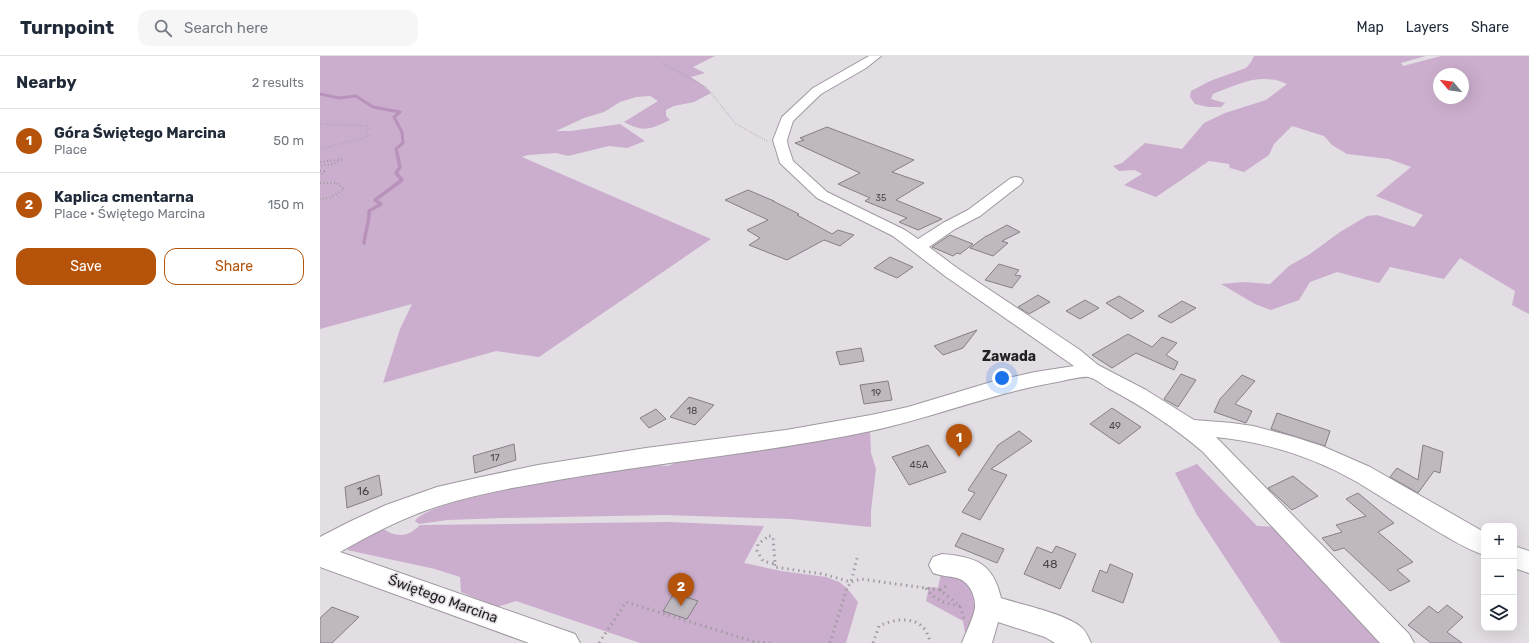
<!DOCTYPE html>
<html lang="en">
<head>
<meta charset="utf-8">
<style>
  :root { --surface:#fff; --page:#f6f6f7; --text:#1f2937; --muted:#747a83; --line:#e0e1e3; --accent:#b45309 }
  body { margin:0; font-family:Rubik,sans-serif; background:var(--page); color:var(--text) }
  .controls { position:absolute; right:12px; bottom:12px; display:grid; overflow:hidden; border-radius:8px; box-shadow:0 4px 16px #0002 }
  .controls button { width:36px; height:36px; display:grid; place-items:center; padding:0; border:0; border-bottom:1px solid var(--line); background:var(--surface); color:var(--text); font:20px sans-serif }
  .compass { position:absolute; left:1113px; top:12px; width:36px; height:36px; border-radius:50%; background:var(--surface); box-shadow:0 4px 16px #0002; rotate:299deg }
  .you { position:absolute; left:682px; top:322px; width:14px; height:14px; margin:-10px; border:3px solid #fff; border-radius:50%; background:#1a73e8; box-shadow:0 0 0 6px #1a73e833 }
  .badge { display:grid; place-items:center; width:26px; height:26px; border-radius:50%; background:var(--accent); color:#fff; font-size:13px; font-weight:700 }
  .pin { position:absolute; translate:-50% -33px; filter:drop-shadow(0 1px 2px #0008) }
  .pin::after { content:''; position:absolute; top:21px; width:14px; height:12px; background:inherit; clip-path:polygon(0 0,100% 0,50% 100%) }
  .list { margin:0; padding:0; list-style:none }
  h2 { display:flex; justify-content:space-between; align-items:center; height:52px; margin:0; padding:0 16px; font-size:17px }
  h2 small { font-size:13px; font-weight:400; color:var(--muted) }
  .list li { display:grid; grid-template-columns:26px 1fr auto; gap:12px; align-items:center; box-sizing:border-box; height:64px; padding:0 16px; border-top:1px solid var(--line) }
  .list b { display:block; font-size:15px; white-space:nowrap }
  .list p { margin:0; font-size:13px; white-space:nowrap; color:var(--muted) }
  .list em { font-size:13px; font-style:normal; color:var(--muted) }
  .actions { display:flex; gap:8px; padding:12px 16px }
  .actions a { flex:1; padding:9px 0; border:1px solid var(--accent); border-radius:12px; text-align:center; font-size:14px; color:var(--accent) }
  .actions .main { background:var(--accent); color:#fff }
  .icon { flex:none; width:22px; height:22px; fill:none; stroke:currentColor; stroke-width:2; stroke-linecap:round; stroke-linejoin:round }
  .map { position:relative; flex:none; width:1209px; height:587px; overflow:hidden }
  header { display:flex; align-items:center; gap:24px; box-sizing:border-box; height:56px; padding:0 20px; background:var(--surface); border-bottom:1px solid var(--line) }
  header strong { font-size:19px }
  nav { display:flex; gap:22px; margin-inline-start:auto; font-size:14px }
  .search { width:280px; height:36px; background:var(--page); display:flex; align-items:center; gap:10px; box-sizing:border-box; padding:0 14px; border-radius:12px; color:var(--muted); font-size:15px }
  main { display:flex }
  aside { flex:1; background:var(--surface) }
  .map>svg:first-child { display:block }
  .green { fill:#cbaecd; fill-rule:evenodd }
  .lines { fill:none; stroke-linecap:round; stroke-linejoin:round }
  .stream-far1 { stroke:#b992bc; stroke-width:3 }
  .stream { stroke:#b992bc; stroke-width:3.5 }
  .building { fill:#bfb9bf; stroke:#857f86 }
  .minor-casing { stroke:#9f99a0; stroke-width:2 }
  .path-far2 { stroke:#a19ca2; stroke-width:1.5; stroke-dasharray:0.5 2; stroke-linecap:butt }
  .path-far1 { stroke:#a19ca2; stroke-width:2; stroke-dasharray:1 2.5; stroke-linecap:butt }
  .path { stroke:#a19ca2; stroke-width:3; stroke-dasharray:1.5 4; stroke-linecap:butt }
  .minor { fill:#fff; fill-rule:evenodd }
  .labels { text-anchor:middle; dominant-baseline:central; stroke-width:3; stroke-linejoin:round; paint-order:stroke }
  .far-number-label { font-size:9px; fill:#4b474b }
  .number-label { font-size:10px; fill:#4b474b }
  .near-number-label { font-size:12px; fill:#4b474b }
  .quarter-label { font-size:14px; font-weight:bold; fill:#242124; stroke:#e3dde4 }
  .near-street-label { font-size:14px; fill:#242124; stroke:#e3dde4 }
</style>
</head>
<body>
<header>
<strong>Turnpoint</strong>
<div class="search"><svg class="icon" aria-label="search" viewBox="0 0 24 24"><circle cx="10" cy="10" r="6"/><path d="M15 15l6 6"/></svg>Search here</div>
<nav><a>Map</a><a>Layers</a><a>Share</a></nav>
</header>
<main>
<aside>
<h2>Nearby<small>2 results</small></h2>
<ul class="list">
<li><span class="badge">1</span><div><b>Góra Świętego Marcina</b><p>Place</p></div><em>50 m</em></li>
<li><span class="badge">2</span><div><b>Kaplica cmentarna</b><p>Place · Świętego Marcina</p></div><em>150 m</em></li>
</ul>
<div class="actions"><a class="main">Save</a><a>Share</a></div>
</aside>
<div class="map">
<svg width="1209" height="587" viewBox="0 0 1209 587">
  <rect width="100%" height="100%" fill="#e3dde4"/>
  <g class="green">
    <path d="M0,0H395L373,11L385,17L371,21L384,30L391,37L374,46L354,50L346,54V60L350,64C331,73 324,77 304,66L338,45L330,40L316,41L300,46L284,56L264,62L236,75H251L300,68L325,85L307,92L289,90L248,100L236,97L208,99L202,101L391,183L219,301L176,295L63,327L80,273L92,248L0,273Z"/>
    <path d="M934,0H1106L1081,7L1083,10L1121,0H1209V258L1192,249L1195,235L1140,202L1124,223L1070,211L1059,227L1017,216L990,226L979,244L951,254L935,248L901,228L924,226L950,228L969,210L990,198L1020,176L1047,160L1057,159L1094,171L1103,159L1056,140L1091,111L1069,103L1027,98L1012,89L1004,80L972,70L954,88L949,99L924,116L910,112L909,108L889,105L836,141L804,129L822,118L815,114L799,115L793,110L802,107L825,87L862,93L884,67L905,57L946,44L967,28C941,16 918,28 893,38L891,43L905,47L901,51H888L875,48L870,41L871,35L890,25L926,12L931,6ZM1119,18H1143V42H1119Z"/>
    <path d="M550,373L551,397L556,413L551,455V471L471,463L345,459L183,462L128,464L99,468L95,465C112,439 298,415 337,409L348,410L360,405Z"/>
    <polygon points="877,408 937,470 957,471 1065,587 961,587 877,459 855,417"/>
    <path d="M349,466L444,470L424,507L461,515L506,521L519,526L527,532L538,546L526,587H320L196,545L177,551L141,536L140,521L115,513L27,494L35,484L60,471C75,481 86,483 100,469Z"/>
    <polygon points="621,517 638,519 650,526 659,559 646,583 643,565 606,545 609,531 618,532"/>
  </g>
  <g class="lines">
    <polyline class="stream-far1" points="0,38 19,42 36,40 53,51 80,56 74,61 82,76 83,87 76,93 77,98"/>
    <path class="stream" d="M44,187C45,176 50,164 49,155L61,148L55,144L82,124L76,117L80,111L77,97"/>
  </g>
  <g class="building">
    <polygon points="507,71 594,104 572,116 604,127 576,144 622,163 598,174 579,166 587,162 545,145 550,142 518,128 540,117 475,87 484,84 480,82"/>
    <polygon points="428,134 454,145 453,145 479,158 477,159 512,178 518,174 534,179 520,190 504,184 467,204 429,189 440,182 427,174 448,164 405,144"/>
    <polygon points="687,169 700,176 682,185 688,187 673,200 650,192 666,180 667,180"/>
    <polygon points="630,179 653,188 640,198 637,197 633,200 612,191"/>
    <polygon points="570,201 593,211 577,222 554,212"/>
    <polygon points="679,208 699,214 695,219 701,220 692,232 665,224"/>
    <polygon points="718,239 730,246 709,258 698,251"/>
    <polygon points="799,240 824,255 811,263 786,247"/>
    <polygon points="765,244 779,252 760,263 746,255"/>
    <polygon points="862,245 876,252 851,267 838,260"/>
    <polygon points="657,274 643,292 623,299 614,290"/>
    <polygon points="808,278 832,291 842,281 857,287 846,299 858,306 854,314 816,297 792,312 772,299"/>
    <polygon points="541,292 544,305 520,309 516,296"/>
    <polygon points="861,318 876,324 858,351 844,343"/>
    <polygon points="922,319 935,325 915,348 932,355 926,367 894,356 900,343"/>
    <polygon points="568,325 572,344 544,348 540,329"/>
    <polygon points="369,341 394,349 375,369 350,361"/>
    <polygon points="792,352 821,371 799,388 770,368"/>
    <polygon points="336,353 346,363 329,372 320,362"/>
    <polygon points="957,357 1010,375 1005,390 951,373"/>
    <polygon points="699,375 712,385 671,413 687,419 660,464 642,456 655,437 648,434 678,389"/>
    <polygon points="194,388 196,404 155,417 153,400"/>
    <polygon points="608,389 626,416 589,429 572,401"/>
    <polygon points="1103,389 1123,396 1120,417 1114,415 1098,437 1070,421 1077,412 1098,424"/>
    <polygon points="59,419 62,439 27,452 25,431"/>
    <polygon points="973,420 998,440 972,454 948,432"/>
    <polygon points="1038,437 1074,467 1058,476 1093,506 1077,514 1090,525 1070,535 1024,492 1014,495 1002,482 1022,476 1016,469 1046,460 1026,443"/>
    <polygon points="642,477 684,493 677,507 635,490"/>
    <polygon points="736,490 756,498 740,533 704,518 717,491 732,497"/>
    <polygon points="790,508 813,518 803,547 772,535 780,514 787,517"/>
    <polygon points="354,537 378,545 367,563 343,555"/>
    <polygon points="1127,549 1143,561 1127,576 1142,587 1111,587 1088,569 1109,550 1118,557"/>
    <polygon points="12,551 39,561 12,587 0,587 0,562"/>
  </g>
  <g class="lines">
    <defs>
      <g id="minor">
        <path d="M549,0H561L546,12L501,38L473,65L467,84L468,90L473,105L507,136L585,174L598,183L623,167L648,154L691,122L696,121L701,122L703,125L701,128L660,160L635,173L609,191L637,212L760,294L778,309L826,334L874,364L912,367L933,370L974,381L1002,390L1050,411L1164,476V499C1146,493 1131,483 1115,474C1089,458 1063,442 1037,426C994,401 945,386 896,381L1089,578L1094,587H1060L883,396C854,371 822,350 788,332C783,329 775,322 768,321C761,320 744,325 737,326C673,337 615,361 551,375C456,395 359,404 262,420C215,428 166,435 119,450C84,461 52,478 20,496L255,578L260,587H209L0,511V481L29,466L66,449L117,431L161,421L218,409L326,392L466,374L551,359L588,351L671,326L715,316L754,310L625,220L573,180L497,142L460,107L453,84L462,61L493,32Z"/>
        <polygon points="1194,490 1209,495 1209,517 1194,512"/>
        <path d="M622,498C656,501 673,507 681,542C702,549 744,557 761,571C766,575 768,581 771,587H735L725,581L678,566L672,587H642C646,576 653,563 655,552C656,540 649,525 637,522C629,520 621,520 613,517L609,509L613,501Z"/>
      </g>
    </defs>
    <use href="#minor" class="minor-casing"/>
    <g class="path-far2">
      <polyline points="342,7 386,31 416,68 447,85"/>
      <polyline points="0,68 48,70 49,72 45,77 50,80 0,93"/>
    </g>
    <g class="path-far1">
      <polyline points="0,106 23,103 13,108 0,110"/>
      <polyline points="0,115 6,115 0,119"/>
      <polyline points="0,127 17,127 24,133 10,142 0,143"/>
    </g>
    <g class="path">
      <polygon points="449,480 452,480 453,482 455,508 443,505 437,495 438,488"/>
      <polyline points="455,508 454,511 503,518 531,526 541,523 620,534 640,550 644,563"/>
      <path d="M606,532C614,544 626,548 640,550"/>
      <polyline points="620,534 629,528"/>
      <polyline points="279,587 306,546 435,586 451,587"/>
      <polyline points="510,587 527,532 531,526 538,498"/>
      <path d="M553,587L559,570C574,563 595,559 606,575C608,579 609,583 611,587"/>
    </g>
    <use href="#minor" class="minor"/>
  </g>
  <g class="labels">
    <g class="far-number-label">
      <text x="561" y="142">35</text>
    </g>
    <g class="number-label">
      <text x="556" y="337">19</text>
      <text x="372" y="355">18</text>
      <text x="795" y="370">49</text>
      <text x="175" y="402">17</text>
      <text x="599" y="409">45A</text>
    </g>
    <g class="near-number-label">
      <text x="43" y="435">16</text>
      <text x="730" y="508">48</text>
    </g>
    <g class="quarter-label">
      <text x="689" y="300">Zawada</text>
    </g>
    <g class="near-street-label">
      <text transform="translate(123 543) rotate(20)">Świętego Marcina</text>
    </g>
  </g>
</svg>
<div class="controls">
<button>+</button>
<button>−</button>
<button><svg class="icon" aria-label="layers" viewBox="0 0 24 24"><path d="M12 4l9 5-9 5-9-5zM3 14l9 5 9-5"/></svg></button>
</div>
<svg class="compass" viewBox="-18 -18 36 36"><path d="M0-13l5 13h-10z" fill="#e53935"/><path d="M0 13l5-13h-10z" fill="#747a83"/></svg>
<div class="you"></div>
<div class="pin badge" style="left:639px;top:401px">1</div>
<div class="pin badge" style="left:361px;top:550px">2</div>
</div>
</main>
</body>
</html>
